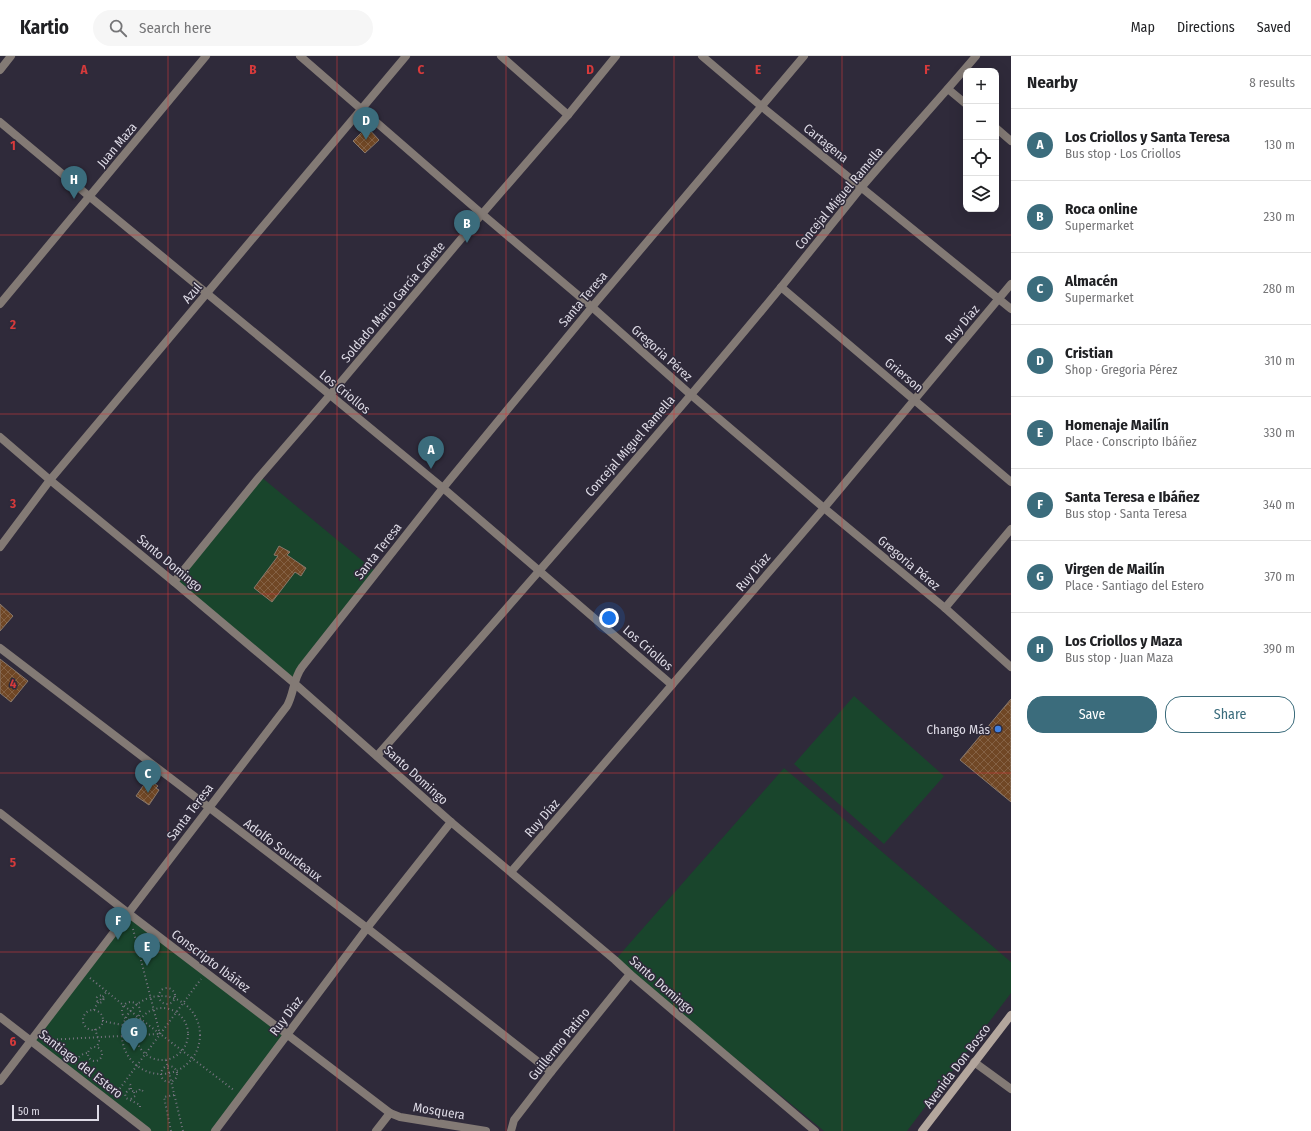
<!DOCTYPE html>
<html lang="en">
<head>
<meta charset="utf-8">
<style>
  :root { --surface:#fff; --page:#f6f6f6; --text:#202124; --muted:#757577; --line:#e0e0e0; --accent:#3b6c7c }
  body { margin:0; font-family:"Fira Sans Condensed",sans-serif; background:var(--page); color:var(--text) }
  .controls { position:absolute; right:12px; top:12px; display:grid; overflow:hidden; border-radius:8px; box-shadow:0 4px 16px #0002 }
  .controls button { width:36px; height:36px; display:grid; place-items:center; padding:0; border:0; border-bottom:1px solid var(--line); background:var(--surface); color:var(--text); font:20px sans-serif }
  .scale { position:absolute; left:12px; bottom:10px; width:87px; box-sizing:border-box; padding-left:4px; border:2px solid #dddae5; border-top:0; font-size:11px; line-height:14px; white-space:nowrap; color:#dddae5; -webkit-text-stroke:3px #2f2a3a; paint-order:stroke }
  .you { position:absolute; left:609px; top:562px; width:14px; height:14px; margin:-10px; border:3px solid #fff; border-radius:50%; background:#1a73e8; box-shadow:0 0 0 6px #1a73e833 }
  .badge { display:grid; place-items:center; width:26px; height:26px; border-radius:50%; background:var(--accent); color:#fff; font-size:13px; font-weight:700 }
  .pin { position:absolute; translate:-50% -33px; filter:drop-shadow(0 1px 2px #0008) }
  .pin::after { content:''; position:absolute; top:21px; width:14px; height:12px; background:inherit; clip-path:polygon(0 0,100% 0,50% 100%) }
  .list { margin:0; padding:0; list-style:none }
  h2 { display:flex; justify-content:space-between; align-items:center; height:52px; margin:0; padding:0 16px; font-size:17px }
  h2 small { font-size:13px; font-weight:400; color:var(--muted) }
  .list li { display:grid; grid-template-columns:26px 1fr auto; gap:12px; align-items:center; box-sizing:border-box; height:72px; padding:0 16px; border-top:1px solid var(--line) }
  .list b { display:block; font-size:15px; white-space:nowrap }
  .list p { margin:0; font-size:13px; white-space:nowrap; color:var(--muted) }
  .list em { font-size:13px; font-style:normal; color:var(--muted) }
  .actions { display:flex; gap:8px; padding:12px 16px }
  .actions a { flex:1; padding:9px 0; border:1px solid var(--accent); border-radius:16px; text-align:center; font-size:14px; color:var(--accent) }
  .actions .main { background:var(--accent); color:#fff }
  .icon { flex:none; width:22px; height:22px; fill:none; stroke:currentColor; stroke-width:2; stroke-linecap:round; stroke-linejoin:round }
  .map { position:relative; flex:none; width:1011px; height:1075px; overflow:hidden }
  header { display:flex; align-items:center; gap:24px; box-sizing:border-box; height:56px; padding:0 20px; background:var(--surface); border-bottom:1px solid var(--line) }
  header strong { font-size:19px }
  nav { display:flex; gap:22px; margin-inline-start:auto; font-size:14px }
  .search { width:280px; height:36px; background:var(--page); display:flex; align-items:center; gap:10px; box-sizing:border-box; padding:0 14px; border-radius:22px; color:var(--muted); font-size:15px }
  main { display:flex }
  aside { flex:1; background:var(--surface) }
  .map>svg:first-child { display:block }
  .green { fill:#19452c }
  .building { fill:url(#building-cross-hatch); stroke:#89786b }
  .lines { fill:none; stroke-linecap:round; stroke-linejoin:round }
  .path { stroke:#787482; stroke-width:2; stroke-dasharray:1 3; stroke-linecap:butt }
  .street { stroke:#837a75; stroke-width:8 }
  .secondary { stroke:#b3a69d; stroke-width:8 }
  .grid { fill:none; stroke:#d73a3b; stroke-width:1; stroke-opacity:0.55 }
  .shop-dot { fill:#3f7fe0; stroke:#2f2a3a; stroke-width:1.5 }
  .labels { text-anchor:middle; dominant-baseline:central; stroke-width:3; stroke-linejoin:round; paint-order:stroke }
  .street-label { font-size:13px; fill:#dddae5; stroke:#2f2a3a }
  .poi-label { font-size:13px; fill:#dddae5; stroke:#2f2a3a; text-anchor:end }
  .grid-label { font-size:13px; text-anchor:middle; font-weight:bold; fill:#d73a3b; stroke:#2f2a3a; stroke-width:3; stroke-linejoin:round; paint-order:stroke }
</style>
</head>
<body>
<header>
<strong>Kartio</strong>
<div class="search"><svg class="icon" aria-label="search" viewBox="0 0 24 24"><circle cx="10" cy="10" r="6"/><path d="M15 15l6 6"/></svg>Search here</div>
<nav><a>Map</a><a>Directions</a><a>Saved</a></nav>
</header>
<main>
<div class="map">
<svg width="1011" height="1075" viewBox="0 0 1011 1075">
  <defs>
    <pattern id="building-cross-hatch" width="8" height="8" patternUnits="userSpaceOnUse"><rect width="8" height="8" fill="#704725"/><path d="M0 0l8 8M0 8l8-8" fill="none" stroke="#846144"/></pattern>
  </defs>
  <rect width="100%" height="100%" fill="#2f2a3a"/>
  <g class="green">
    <polygon points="260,420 376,516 294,627 174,526"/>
    <polygon points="854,640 944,720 884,788 794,708"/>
    <polygon points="784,712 1011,906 1011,937 907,1075 824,1075 615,904"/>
    <polygon points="128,857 288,978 215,1075 147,1075 31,984"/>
  </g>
  <g class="building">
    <polygon points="367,71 379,84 365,97 353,85"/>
    <polygon points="279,490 290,496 287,499 306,512 301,520 295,516 272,546 254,532 278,500 274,499"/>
    <polygon points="0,548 13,560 0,575"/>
    <polygon points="0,603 28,625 11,646 0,637"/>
    <polygon points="1011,643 1011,746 960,704"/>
    <polygon points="148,723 158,730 156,732 159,734 149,749 136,740"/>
  </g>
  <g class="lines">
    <g class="path">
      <polyline points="133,873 160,978"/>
      <polyline points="90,922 138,961 235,1035"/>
      <circle cx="167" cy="940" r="8"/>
      <circle cx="161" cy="979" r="39"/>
      <circle cx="100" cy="943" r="3.5"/>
      <circle cx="131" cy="955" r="9"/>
      <circle cx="162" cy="978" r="26"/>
      <polyline points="94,954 97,948 107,935"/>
      <circle cx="93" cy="964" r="10"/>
      <polyline points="102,965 123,969"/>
      <polyline points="95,973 99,985 97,991"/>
      <polyline points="45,984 159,978"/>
      <circle cx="95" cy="998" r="7"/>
      <polyline points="166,1004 183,1075"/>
      <path d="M75,1008C77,1002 81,998 87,997"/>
      <circle cx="169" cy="1018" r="8"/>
      <polyline points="131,1033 131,1030 130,1028 132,1027"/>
      <polyline points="115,1039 201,923"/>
      <polyline points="131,1043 135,1040 134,1036"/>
      <polyline points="140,1051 140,1049 126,1042 125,1038 129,1033 134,1036 139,1035 140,1033 143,1035"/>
      <polyline points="171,1075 164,1041 174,1039"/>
    </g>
    <g class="street">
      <polyline points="300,0 482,158 592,251 690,338 824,452 945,552 1011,611"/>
      <polyline points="501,0 568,59"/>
      <polyline points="702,0 761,50 1011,253"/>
      <polyline points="0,14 11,0"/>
      <polyline points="948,33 966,48"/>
      <polyline points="0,66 90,141 443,432 672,629"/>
      <polyline points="996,72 1011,85"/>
      <polyline points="781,231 1011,426"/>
      <polyline points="0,248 206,0"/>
      <polyline points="0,381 50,424 174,526 294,627 451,766 615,904 630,918 815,1075"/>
      <polyline points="0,491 50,424 406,0"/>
      <polyline points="174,526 260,420 330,339 482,158 568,59 616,0"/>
      <polyline points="945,552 1011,473"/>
      <polyline points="0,592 367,872 551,1016"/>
      <path d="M377,700C513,545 650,390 782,230C808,198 834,165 860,133C898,88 938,45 976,0"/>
      <polyline points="0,757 128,857 390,1057 400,1061 486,1075"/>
      <polyline points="511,816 824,452 1011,228"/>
      <polyline points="0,961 147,1075"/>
      <polyline points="974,1006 1011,1033"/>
      <path d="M0,1025L287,650C294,638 293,623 302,611L443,432L592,251L804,0"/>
      <polyline points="215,1075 367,872 451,766"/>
      <polyline points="376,1075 390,1057"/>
      <polyline points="511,1075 514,1064 551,1016 630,918"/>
    </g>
    <polyline class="secondary" points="922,1075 1011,959"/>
  </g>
  <path class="grid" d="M168,0V1075M337,0V1075M506,0V1075M674,0V1075M842,0V1075M0,179H1011M0,358H1011M0,538H1011M0,717H1011M0,896H1011"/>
  <circle class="shop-dot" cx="998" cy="673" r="4"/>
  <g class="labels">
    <g class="street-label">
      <text transform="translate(826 87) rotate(39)">Cartagena</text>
      <text transform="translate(117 89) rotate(-50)">Juan Maza</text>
      <text transform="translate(839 142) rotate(-50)">Concejal Miguel Ramella</text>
      <text transform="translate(192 237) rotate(-50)">Azul</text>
      <text transform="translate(583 243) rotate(-50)">Santa Teresa</text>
      <text transform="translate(393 246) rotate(-50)">Soldado Mario García Cañete</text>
      <text transform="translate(962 268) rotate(-50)">Ruy Díaz</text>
      <text transform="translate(662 297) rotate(42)">Gregoria Pérez</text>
      <text transform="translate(904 319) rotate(40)">Grierson</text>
      <text transform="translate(345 336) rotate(39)">Los Criollos</text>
      <text transform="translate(630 390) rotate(-49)">Concejal Miguel Ramella</text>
      <text transform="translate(378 495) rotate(-52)">Santa Teresa</text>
      <text transform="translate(170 507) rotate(40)">Santo Domingo</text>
      <text transform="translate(909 507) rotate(40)">Gregoria Pérez</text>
      <text transform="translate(753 516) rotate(-50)">Ruy Díaz</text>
      <text transform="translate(648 592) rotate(41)">Los Criollos</text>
      <text transform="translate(416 719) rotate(42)">Santo Domingo</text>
      <text transform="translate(190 756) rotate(-53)">Santa Teresa</text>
      <text transform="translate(542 762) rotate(-49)">Ruy Díaz</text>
      <text transform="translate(283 794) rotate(37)">Adolfo Sourdeaux</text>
      <text transform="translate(211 905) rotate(37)">Conscripto Ibáñez</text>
      <text transform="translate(662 929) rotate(41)">Santo Domingo</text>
      <text transform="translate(286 960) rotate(-53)">Ruy Díaz</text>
      <text transform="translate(559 988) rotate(-51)">Guillermo Patino</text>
      <text transform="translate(81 1008) rotate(38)">Santiago del Estero</text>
      <text transform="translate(957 1010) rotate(-53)">Avenida Don Bosco</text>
      <text transform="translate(439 1055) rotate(9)">Mosquera</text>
    </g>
    <g class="poi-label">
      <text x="990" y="673">Chango Más</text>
    </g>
  </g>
  <g class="grid-label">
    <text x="84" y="18">A</text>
    <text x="253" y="18">B</text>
    <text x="421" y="18">C</text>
    <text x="590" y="18">D</text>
    <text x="758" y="18">E</text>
    <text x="927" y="18">F</text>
    <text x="13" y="94">1</text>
    <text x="13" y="273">2</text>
    <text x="13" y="452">3</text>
    <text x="13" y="632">4</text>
    <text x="13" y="811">5</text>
    <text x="13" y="990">6</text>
  </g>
</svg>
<div class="controls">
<button>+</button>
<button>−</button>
<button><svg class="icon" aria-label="locate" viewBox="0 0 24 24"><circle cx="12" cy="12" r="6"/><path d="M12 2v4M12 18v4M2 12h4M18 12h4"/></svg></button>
<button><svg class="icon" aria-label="layers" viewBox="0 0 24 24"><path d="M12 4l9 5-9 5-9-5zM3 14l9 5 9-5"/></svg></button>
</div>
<div class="scale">50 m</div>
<div class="you"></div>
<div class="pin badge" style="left:431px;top:413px">A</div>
<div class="pin badge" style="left:467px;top:187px">B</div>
<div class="pin badge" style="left:148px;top:737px">C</div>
<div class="pin badge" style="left:366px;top:84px">D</div>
<div class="pin badge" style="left:147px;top:910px">E</div>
<div class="pin badge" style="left:118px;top:884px">F</div>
<div class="pin badge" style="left:134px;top:995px">G</div>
<div class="pin badge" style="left:74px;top:143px">H</div>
</div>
<aside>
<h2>Nearby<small>8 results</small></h2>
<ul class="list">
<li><span class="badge">A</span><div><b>Los Criollos y Santa Teresa</b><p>Bus stop · Los Criollos</p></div><em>130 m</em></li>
<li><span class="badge">B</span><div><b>Roca online</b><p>Supermarket</p></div><em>230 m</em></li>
<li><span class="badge">C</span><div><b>Almacén</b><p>Supermarket</p></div><em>280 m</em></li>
<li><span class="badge">D</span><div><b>Cristian</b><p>Shop · Gregoria Pérez</p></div><em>310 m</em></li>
<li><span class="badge">E</span><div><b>Homenaje Mailín</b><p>Place · Conscripto Ibáñez</p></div><em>330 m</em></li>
<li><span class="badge">F</span><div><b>Santa Teresa e Ibáñez</b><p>Bus stop · Santa Teresa</p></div><em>340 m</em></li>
<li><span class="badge">G</span><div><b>Virgen de Mailín</b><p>Place · Santiago del Estero</p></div><em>370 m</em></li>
<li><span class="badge">H</span><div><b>Los Criollos y Maza</b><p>Bus stop · Juan Maza</p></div><em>390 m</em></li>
</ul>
<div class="actions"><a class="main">Save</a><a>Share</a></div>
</aside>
</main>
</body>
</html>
